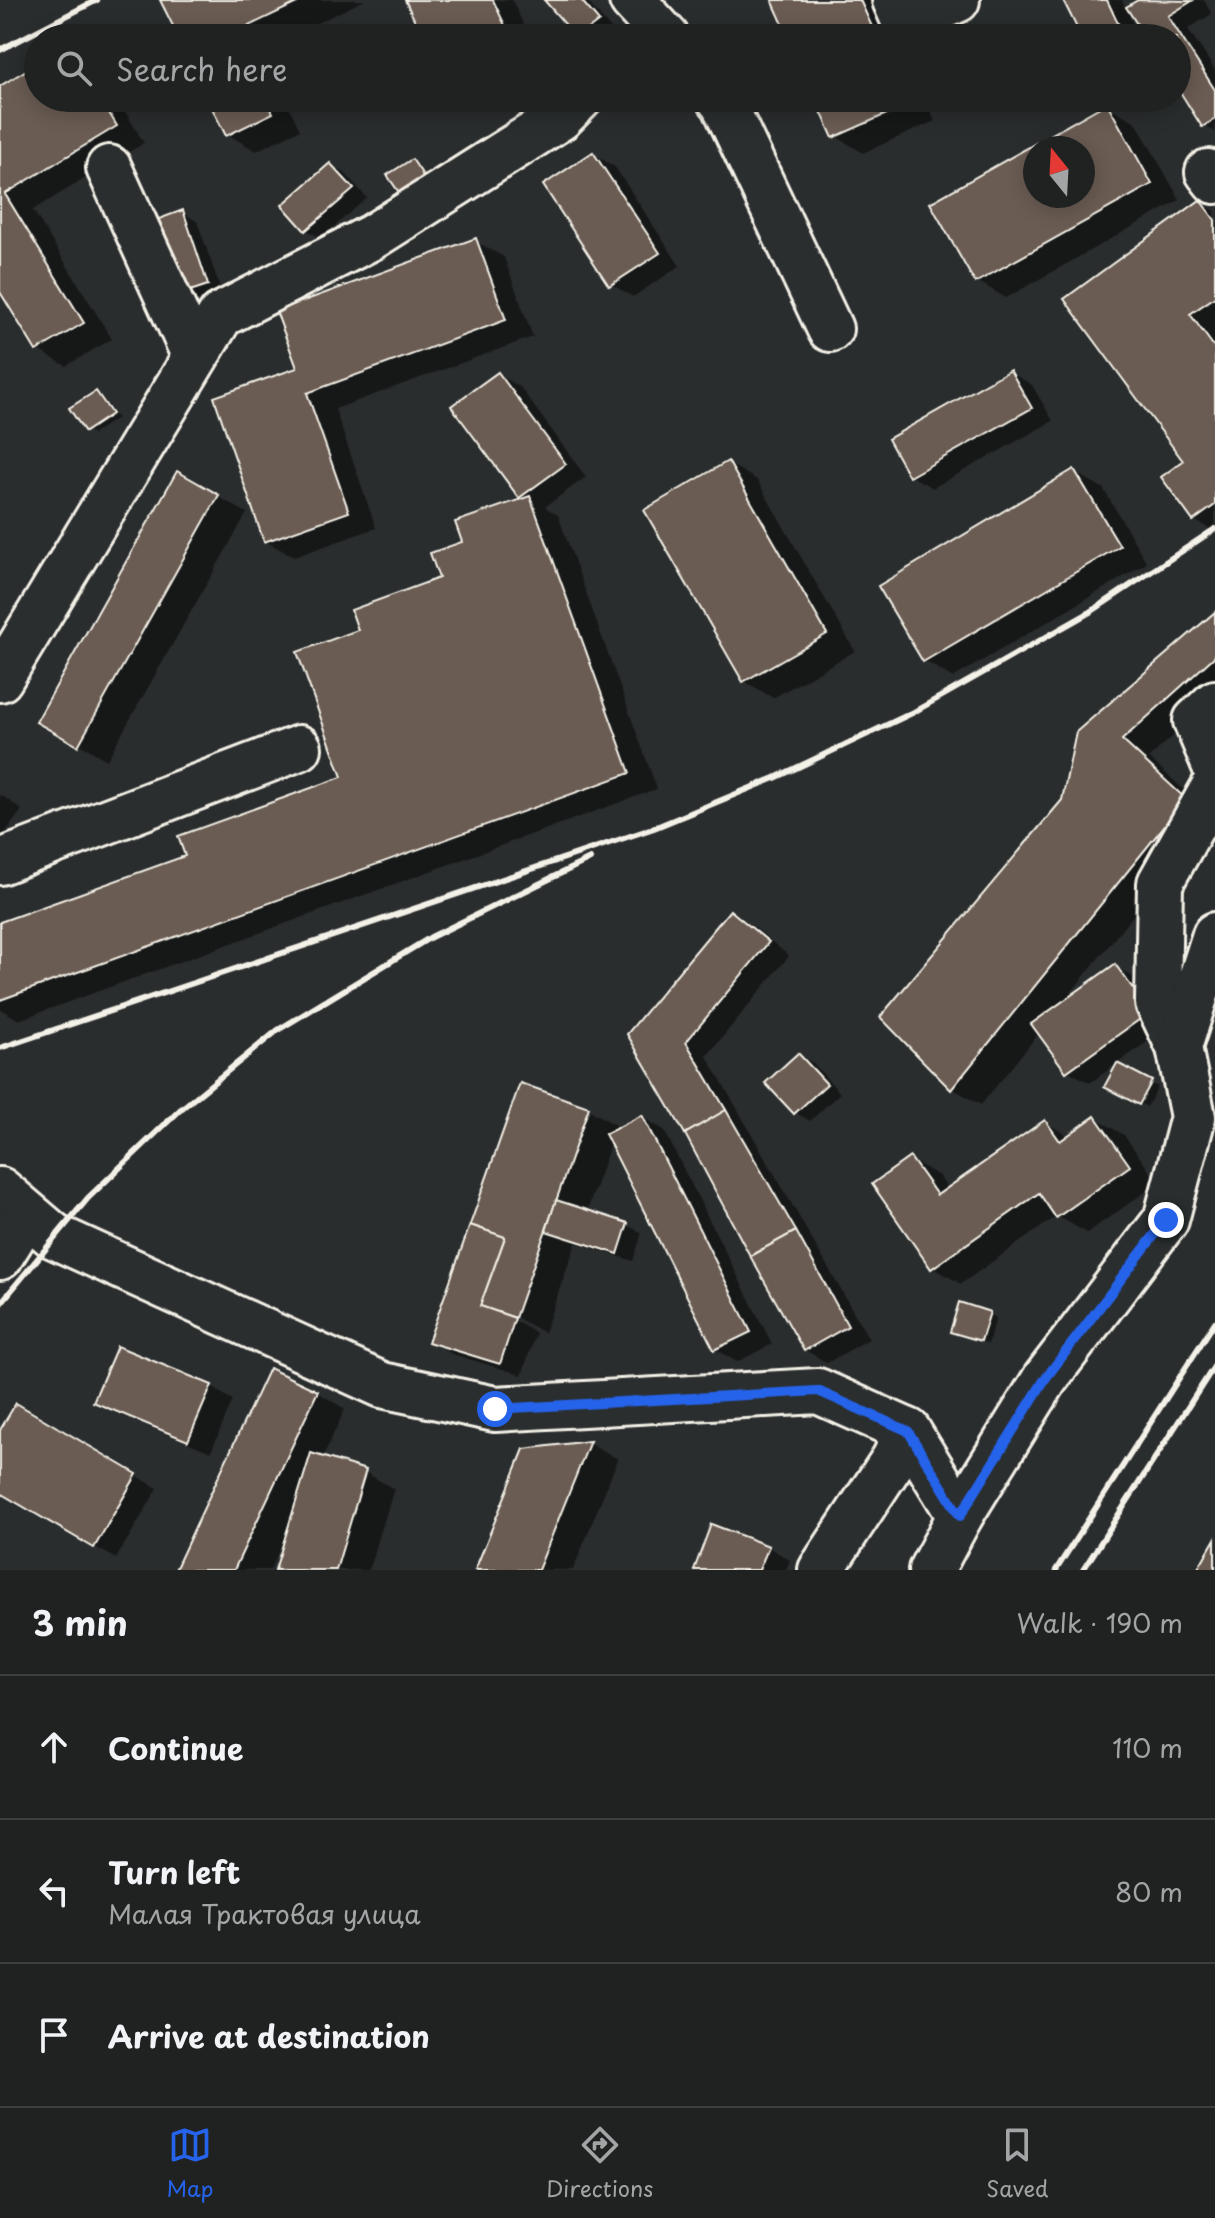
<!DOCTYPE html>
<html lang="en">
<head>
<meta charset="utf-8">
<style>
  :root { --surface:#202222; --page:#282a2a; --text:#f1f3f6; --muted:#a2a4a5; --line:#3d3f40; --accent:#2563eb }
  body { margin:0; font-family:"Playpen Sans",sans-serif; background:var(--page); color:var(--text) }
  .compass { position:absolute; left:1023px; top:136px; width:72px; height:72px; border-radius:50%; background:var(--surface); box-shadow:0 4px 20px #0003; rotate:342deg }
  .stop { position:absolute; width:24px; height:24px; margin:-18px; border:6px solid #2563eb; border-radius:50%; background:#fff }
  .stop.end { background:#2563eb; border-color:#fff; box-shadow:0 2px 8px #0008 }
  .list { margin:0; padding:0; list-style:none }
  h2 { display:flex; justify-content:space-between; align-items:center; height:104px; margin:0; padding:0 32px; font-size:34px }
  h2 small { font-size:26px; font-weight:400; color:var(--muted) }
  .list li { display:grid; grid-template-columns:52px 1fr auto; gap:24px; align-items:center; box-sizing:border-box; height:144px; padding:0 32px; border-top:2px solid var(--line) }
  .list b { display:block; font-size:30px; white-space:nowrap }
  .list p { margin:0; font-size:26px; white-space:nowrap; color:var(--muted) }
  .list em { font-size:26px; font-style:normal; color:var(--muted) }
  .icon { flex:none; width:44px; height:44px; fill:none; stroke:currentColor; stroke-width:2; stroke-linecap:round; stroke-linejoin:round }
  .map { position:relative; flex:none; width:1215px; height:1570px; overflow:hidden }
  .search { position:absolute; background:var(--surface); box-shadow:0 4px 20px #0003; left:24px; right:24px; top:24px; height:88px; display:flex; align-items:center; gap:20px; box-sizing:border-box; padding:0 28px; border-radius:44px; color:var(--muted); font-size:30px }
  .sheet { height:536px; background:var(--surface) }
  nav { display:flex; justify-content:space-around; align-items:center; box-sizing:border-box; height:112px; border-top:2px solid var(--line); background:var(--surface); font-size:22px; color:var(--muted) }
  nav a { display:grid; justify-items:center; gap:4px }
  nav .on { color:var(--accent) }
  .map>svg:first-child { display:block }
  .shadow { fill:#0007; fill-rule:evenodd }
  .building { fill:#6b5b52; stroke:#f4f1e8; stroke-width:2; fill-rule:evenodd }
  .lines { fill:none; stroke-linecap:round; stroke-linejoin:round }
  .minor-casing { stroke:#f4f1e8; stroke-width:50 }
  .minor { stroke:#2a2d2e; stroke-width:44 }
  .rail { stroke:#f4f1e8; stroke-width:6 }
  .route { stroke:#2563eb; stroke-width:10 }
</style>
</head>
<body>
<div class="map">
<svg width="1215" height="1570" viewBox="0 0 1215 1570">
  <rect width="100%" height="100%" fill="#2a2d2e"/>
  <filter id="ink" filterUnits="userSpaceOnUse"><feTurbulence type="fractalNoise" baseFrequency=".0125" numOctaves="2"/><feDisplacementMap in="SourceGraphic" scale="16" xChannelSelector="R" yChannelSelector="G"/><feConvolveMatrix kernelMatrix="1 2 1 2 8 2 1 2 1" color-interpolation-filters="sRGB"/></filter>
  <g filter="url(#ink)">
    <g class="shadow">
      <polygon points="162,0 365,0 286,38 181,38"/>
      <polygon points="407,0 512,0 530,38 426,38"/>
      <polygon points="547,0 586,0 612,30 602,38 581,38"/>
      <polygon points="774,0 881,0 897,38 791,38"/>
      <polygon points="1066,0 1122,0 1140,38 1084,38"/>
      <polygon points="1141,0 1204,0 1212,14 1188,29 1215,70 1215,132 1204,126 1177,83 1177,38 1148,38 1129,8"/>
      <polygon points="38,65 38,98 117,98 144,143 33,210 112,339 66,366 38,350 0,288 0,88"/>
      <polygon points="210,98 285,98 300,130 256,151 227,134"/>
      <polygon points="817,98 924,98 935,121 863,153 835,136"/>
      <polygon points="1121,98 1146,98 1132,105"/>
      <path d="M1107,106L1136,122L1180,200L1006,298L977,281L933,204ZM1035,148H1083V196H1035Z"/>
      <polygon points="593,154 615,167 680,266 633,297 611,284"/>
      <polygon points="330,165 345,173 367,198 321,238 306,230"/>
      <polygon points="1200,202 1215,211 1215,532 1194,520 1185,462 1067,299"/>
      <polygon points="183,213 197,221 222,293 197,301 183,293"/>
      <polygon points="475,241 504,257 533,337 335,409 376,528 294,557 265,541 300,370"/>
      <polygon points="1010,372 1032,385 1053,421 933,488 911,476"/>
      <polygon points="498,374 520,387 586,477 545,507 558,515 657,789 19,1020 0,1009 0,925 187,857 345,778 360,631 442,579 465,543 526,499 520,496"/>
      <polygon points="96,393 102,397 117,418 93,434 87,430"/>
      <polygon points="728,463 757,480 855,651 773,698 744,681"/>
      <polygon points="1074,472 1103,488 1147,563 953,678 925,661"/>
      <polygon points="178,474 247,513 107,760 39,721"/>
      <polygon points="1215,615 1215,698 1149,758 1213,816 1065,1000 1115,966 1137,979 1171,1025 1090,1083 1068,1071 1040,1032 981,1105 953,1089 883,1017 1064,801"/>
      <polygon points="0,794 22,810 0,840"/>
      <polygon points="730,912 752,925 789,956 707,1056 869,1339 827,1363 805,1350 686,1133 629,1034"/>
      <polygon points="799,1055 813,1063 840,1093 810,1121 796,1113 768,1083"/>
      <polygon points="1118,1066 1158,1087 1147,1107 1107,1086"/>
      <polygon points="522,1086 588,1109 617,1126 615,1131 642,1117 664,1130 772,1344 737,1362 715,1349 611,1142 587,1212 627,1225 642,1233 633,1261 576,1243 544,1333 507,1312 505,1315 536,1333 522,1375 452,1354 430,1341"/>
      <polygon points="1095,1118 1124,1135 1158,1183 1087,1233 1057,1216 961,1284 932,1267 910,1159 939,1176 949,1190 1045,1122 1069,1136"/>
      <polygon points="989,1314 996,1318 988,1344 952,1331"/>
      <polygon points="211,1387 233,1400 211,1452 118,1414 96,1401"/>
      <polygon points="317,1392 345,1409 322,1459 365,1472 394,1489 369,1570 277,1570 286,1540 284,1540 270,1570 177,1570"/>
      <polygon points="16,1406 158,1488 116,1559 0,1491 0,1434"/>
      <polygon points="590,1443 618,1459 573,1570 477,1570 526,1451"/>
      <polygon points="768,1547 790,1560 786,1570 696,1570"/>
    </g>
    <g class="building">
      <polygon points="160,0 303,0 234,33 237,38 179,38"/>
      <polygon points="405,0 493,0 511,38 423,38"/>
      <polygon points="544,0 581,0 599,21 577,38"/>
      <polygon points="772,0 860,0 877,38 789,38"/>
      <polygon points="1063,0 1107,0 1125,38 1082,38"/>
      <polygon points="1138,0 1192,1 1168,16 1215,90 1215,119 1202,127 1177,87 1177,38 1146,38 1126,7"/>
      <polygon points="38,63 38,98 100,98 117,126 5,194 84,323 36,351 0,292 0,86"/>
      <polygon points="207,98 266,98 273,113 226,136"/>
      <polygon points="815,98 904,98 907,105 833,138"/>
      <path d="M1107,103L1152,184L975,283L930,203ZM1035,148H1083V196H1035Z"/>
      <polygon points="593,152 660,253 609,286 543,185"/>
      <polygon points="412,159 429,184 405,201 387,175"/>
      <polygon points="330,163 354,189 305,231 282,205"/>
      <polygon points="1200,200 1215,220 1215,297 1190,314 1215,348 1215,505 1193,521 1161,477 1183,461 1064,299"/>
      <polygon points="183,210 208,285 181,294 156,220"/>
      <polygon points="476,238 506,320 307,393 349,512 264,542 214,397 297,368 276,311"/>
      <polygon points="1010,370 1032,408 909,477 888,439"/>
      <polygon points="498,372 566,464 519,498 451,406"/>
      <polygon points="96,391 112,414 85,432 69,408"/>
      <polygon points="728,461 827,634 743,682 644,510"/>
      <polygon points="1074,469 1120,546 923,662 878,586"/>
      <polygon points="177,471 219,495 78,746 36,722"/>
      <polygon points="530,496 630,773 0,1000 0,922 185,856 178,836 342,777 297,652 358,630 351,610 439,578 430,553 462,542 455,522"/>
      <polygon points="1215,612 1215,656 1122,740 1186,799 951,1090 880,1017 1062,800 1076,732"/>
      <polygon points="730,910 769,942 686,1042 726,1110 685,1134 627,1034"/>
      <polygon points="1115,964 1150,1012 1066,1072 1031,1024"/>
      <polygon points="798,1053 827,1084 794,1114 765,1083"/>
      <polygon points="1117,1063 1152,1081 1139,1105 1104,1087"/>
      <polygon points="520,1083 589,1107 515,1318 480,1306 505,1237 470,1225"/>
      <polygon points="726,1110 796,1231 750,1256 685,1134"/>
      <polygon points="642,1115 751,1332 714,1350 605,1134"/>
      <polygon points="1095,1116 1130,1166 1056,1218 1039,1193 931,1269 872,1184 910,1157 937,1195 1045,1120 1060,1141"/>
      <polygon points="556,1200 628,1223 618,1254 546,1231"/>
      <polygon points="470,1225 505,1237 480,1306 515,1318 500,1364 428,1342"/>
      <polygon points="796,1231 848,1326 804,1351 750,1256"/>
      <polygon points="959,1302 990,1312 981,1341 950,1332"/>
      <polygon points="117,1346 212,1385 188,1441 93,1402"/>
      <polygon points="269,1368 318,1391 234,1570 175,1570"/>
      <polygon points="16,1403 137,1474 94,1548 0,1493 0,1430"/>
      <polygon points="590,1441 538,1570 475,1570 524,1449"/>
      <polygon points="311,1453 366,1470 336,1570 275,1570"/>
      <polygon points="711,1524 769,1546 759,1570 694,1570"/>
      <polygon points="1215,1539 1215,1570 1197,1570"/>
    </g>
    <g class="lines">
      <defs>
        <g id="minor">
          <polyline points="632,0 667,38"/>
          <polyline points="895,0 905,23 957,0"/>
          <polyline points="719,98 724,104 830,329"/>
          <polyline points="109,168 195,357"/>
          <polyline points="1208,172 1215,181"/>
          <polyline points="0,679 221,315 372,237 560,118 580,98"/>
          <polyline points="1215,703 1196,721 1215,766"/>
          <polyline points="0,862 299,748"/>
          <polyline points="1179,1047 1158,1003 1160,883 1215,785"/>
          <polyline points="0,1190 54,1236 382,1385 495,1409 818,1391 908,1431 960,1516"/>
          <polyline points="0,1257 26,1215"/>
          <polyline points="821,1570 894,1459 908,1431"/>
          <polyline points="931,1570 960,1516 1045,1379 1166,1220 1193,1117 1179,1047 1215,935"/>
        </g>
      </defs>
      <use href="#minor" class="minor-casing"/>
      <use href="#minor" class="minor"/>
      <g class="rail">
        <polyline points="0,50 97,0"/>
        <polyline points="0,1048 654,828 775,778 912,713 1092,611 1215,529"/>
        <polyline points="0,1304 88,1198 181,1109 278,1030 431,937 590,859"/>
        <polyline points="1056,1570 1215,1322"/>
        <polyline points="1083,1570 1215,1365"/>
      </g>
    </g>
  </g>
  <g class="lines" filter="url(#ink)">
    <polyline class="route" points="495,1409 818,1391 908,1431 960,1516 1045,1379 1166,1220"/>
  </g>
</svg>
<svg class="compass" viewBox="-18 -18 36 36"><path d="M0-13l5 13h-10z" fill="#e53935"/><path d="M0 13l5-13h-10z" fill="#a2a4a5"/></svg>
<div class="stop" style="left:495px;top:1409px"></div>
<div class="stop end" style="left:1166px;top:1220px"></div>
<div class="search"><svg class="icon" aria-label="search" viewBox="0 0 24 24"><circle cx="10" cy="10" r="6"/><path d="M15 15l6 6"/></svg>Search here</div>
</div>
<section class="sheet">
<h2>3 min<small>Walk · 190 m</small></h2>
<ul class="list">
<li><svg class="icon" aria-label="ahead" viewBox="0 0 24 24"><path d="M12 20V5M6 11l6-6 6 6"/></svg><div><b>Continue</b></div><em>110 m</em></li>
<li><svg class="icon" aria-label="left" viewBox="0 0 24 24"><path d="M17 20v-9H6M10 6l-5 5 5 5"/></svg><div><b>Turn left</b><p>Малая Трактовая улица</p></div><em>80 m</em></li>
<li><svg class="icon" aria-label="arrive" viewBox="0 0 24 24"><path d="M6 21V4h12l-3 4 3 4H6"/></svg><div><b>Arrive at destination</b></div></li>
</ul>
</section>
<nav>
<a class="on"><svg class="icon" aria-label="map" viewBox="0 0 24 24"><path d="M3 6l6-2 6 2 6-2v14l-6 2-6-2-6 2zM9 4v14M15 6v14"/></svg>Map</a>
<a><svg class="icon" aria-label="directions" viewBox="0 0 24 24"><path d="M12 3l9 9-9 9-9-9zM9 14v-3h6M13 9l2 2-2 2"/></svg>Directions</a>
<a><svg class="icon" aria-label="saved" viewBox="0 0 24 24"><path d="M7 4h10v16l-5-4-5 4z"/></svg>Saved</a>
</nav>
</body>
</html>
